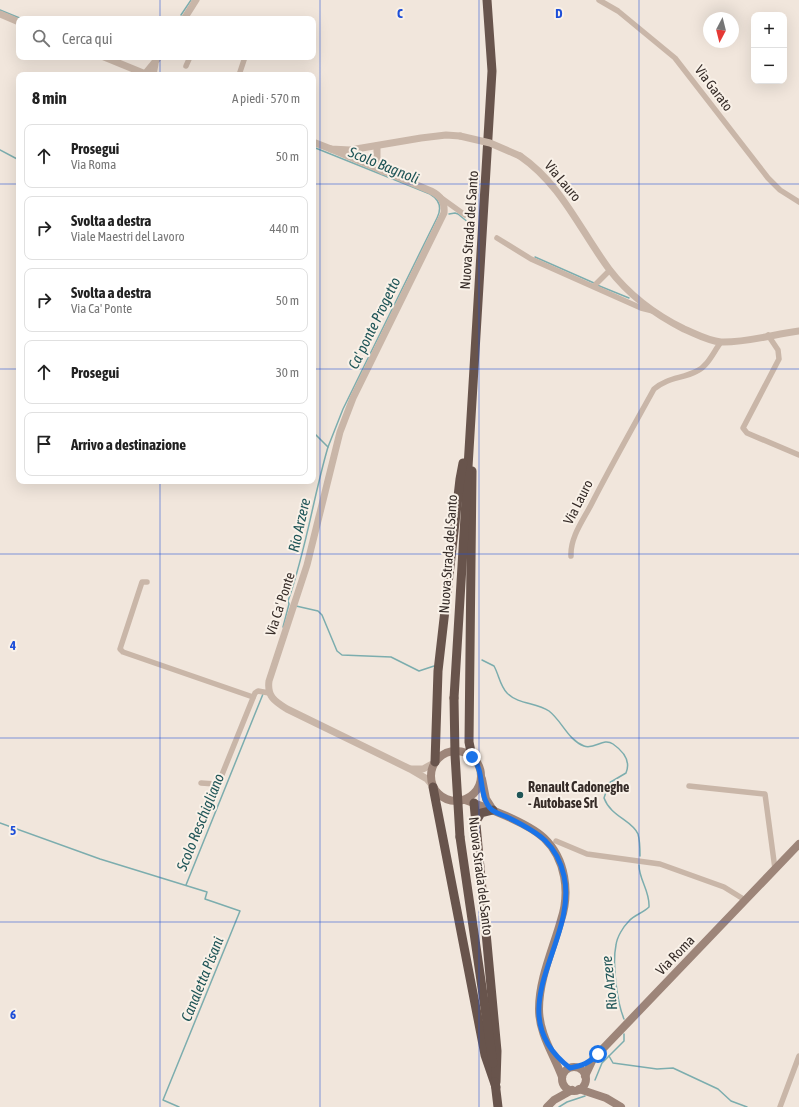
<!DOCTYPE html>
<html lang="it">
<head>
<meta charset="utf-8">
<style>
  :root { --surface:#fff; --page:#f2f2f2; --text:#222; --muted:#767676; --line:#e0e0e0 }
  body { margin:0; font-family:"Asap Condensed",sans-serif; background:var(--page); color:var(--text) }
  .controls { position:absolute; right:12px; top:12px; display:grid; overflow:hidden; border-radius:8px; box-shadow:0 4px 16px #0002 }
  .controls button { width:36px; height:36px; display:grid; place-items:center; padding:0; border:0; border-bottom:1px solid var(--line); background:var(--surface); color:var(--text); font:20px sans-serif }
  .compass { position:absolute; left:703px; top:12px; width:36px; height:36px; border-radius:50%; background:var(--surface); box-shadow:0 4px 16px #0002; rotate:187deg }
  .stop { position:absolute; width:12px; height:12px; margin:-9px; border:3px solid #1a73e8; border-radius:50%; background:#fff }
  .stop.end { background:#1a73e8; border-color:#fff; box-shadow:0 1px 4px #0008 }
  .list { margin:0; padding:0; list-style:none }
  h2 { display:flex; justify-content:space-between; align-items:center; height:52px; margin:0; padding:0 16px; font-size:17px }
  h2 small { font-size:13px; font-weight:400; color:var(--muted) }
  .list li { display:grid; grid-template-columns:26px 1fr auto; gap:12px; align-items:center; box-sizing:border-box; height:64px; margin:0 8px 8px; padding:0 8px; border:1px solid var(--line); border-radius:8px }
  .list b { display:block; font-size:15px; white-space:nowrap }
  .list p { margin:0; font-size:13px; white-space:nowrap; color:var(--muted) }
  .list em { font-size:13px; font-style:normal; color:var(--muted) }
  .icon { flex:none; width:22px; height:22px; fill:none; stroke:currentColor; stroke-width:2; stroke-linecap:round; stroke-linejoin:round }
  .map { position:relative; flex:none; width:799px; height:1107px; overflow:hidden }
  .search { position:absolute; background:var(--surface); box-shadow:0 4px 16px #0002; left:16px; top:16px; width:300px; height:44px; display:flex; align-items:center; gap:10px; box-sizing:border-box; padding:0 14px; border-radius:8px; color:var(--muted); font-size:15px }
  .panel { position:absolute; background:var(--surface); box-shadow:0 4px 16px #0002; left:16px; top:72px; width:300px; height:412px; border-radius:8px }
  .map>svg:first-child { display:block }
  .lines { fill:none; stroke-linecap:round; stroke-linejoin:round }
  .stream { stroke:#7cadae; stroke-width:1.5 }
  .minor { stroke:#c9b6a8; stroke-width:5.5 }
  .tertiary { stroke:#c9b6a8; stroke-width:7 }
  .secondary { stroke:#9d8579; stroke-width:8 }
  .trunk { stroke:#68544c; stroke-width:9 }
  .tertiary-bridge { stroke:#c9b6a8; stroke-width:7 }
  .trunk-bridge { stroke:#68544c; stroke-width:9 }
  .route { stroke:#1a73e8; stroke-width:5 }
  .grid { fill:none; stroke:#1d4ed8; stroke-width:1; stroke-opacity:0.55 }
  .poi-dot { fill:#1f5557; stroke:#f9f1e8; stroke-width:1.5 }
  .labels { text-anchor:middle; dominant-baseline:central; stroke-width:4; stroke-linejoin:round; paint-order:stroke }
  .street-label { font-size:14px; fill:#362c28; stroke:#f9f1e8 }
  .poi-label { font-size:14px; font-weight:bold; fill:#362c28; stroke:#f9f1e8; text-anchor:start }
  .water-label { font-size:15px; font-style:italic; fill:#1f5557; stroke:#f9f1e8 }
  .grid-label { font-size:13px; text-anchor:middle; font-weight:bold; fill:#1d4ed8; stroke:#f9f1e8; stroke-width:4; stroke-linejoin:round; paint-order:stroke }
</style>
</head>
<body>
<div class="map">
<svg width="799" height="1107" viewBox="0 0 799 1107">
  <rect width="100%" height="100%" fill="#f1e6dc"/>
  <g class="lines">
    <g class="stream">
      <polyline points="0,10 22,19"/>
      <polyline points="181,15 191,0"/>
      <path d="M313,147L430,194C440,200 442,208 437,218L343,409L328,447"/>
      <polyline points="0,150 19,160"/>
      <polyline points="449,214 455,213 458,214 475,228"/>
      <polyline points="535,257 594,283"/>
      <polyline points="597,285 629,298"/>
      <polyline points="296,606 318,611 322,615 337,651 342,655 391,657 419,671 434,666"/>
      <path d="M283,627L289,604L288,601C306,551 313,498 328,447L313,432"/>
      <path d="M482,660L494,666C499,675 500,686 507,693C519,705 536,702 549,711C562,721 568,740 584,746C595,750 603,737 613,744C623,751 631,761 626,773L609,783L604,798C611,817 632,820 638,834C640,841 640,849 640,856"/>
      <polyline points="0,823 100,859 207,892 205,899 240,911 163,1100 179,1107"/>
      <polyline points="186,885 263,694"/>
      <path d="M624,1019C617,1002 612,964 616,945C617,937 623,927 629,921C634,915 643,913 649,907C650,891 639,880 639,865"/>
      <polyline points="609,1056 613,1063 657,1069 673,1068 718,1089 731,1101 747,1107"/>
      <polyline points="595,1080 602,1063 624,1041 624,1034"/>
      <polyline points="559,1107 567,1102 585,1096"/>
    </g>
    <g class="minor">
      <polyline points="599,0 618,11 675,58 768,178 780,190 799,202"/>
      <polyline points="186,66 190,57"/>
      <polyline points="239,75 245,57"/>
      <polyline points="440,197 465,215"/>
      <polyline points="497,238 531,259 641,308 653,311"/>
      <polyline points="594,286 610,270"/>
      <polyline points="768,335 778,350 779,359 743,428 747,433 799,455"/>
      <path d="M571,556C570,537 584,519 592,503C612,464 633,427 654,389C668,377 682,379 697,371C708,366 714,351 721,342"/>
      <polyline points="147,582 142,582 120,649 123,652 253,697"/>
      <polyline points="201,783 215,784 219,782 255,693 258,691 269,693"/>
      <polyline points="689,786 765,794 775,869"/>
      <polyline points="556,841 587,854 660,864 724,887 745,900"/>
      <polyline points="780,1107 799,1056"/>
    </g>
    <g class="tertiary">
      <polyline points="0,14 19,22"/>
      <polyline points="184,19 196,0"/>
      <polyline points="104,57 148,75"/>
      <polyline points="145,74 159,57"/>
      <polyline points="153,75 155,64"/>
      <polyline points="313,142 331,149 350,150 421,138 446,135 460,136"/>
      <polyline points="377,146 377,165 382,171"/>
      <path d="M331,149L431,191C441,196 445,202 444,213L353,398L340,432L307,565L269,681C267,696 274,701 287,709L410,769L427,779L432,785"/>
      <path d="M520,156C561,184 580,230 609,269C628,294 656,315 684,329C696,334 708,341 721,342C745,343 775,334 799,331"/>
      <polyline points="412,769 423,769 434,763"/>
    </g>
    <g class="secondary">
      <circle cx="456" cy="776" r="25"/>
      <polyline points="482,779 486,799 493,810"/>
      <path d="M465,800C486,807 528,823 544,838C566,859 570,893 561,920C553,949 539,979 539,1009C539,1034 554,1055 562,1077"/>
      <circle cx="574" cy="1079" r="12"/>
      <polyline points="585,1076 593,1059 799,844"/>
      <polyline points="579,1089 606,1098 621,1107"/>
      <polyline points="547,1107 554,1100 572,1090"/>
    </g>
    <g class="trunk">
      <polyline points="472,471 469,742 472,757"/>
      <polyline points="454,698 492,71 487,0"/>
      <polyline points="435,762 438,671 460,479 463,463"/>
      <polyline points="433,787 485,1055 496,1087"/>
      <polyline points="474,803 497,1051 496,1082"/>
      <polyline points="475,823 481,813 493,810"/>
      <polyline points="460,837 493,1063"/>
      <polyline points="495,1082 498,1107"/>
    </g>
    <polyline class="tertiary-bridge" points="460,136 490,143 520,156"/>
    <polyline class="trunk-bridge" points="454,698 455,755 460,837"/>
  </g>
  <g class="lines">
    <path class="route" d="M472,757C486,772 477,796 492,810C497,814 506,816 511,819C539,833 557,844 564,876C579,942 496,1011 570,1068C581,1066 590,1063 598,1054"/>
  </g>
  <path class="grid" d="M160,0V19M320,0V1107M479,0V1107M639,0V1107M160,57V75M0,184H19M313,184H799M0,369H19M313,369H799M160,481V1107M0,554H799M0,738H799M0,922H799"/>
  <circle class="poi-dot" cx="520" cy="795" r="4"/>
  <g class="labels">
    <g class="street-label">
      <text transform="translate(714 88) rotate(53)">Via Garato</text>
      <text transform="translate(563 181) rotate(50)">Via Lauro</text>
      <text transform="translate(469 230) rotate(-86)">Nuova Strada del Santo</text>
      <text transform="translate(578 502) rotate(-63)">Via Lauro</text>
      <text transform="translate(448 554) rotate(-86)">Nuova Strada del Santo</text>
      <text transform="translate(280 604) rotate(-72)">Via Ca' Ponte</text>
      <text transform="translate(481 876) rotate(83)">Nuova Strada del Santo</text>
      <text transform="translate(675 955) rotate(-46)">Via Roma</text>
    </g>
    <g class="poi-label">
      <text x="528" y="787">Renault Cadoneghe<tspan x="528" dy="16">- Autobase Srl</tspan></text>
    </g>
    <g class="water-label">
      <text transform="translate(384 165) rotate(22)">Scolo Bagnoli</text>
      <text transform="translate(374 323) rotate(-64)">Ca' ponte Progetto</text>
      <text transform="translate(299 525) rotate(-77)">Rio Arzere</text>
      <text transform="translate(200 822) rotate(-68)">Scolo Reschigliano</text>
      <text transform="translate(202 979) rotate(-68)">Canaletta Pisani</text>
      <text transform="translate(609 983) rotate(-96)">Rio Arzere</text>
    </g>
  </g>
  <g class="grid-label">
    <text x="400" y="18">C</text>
    <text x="559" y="18">D</text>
    <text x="13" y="650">4</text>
    <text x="13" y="835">5</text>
    <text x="13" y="1019">6</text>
  </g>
</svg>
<div class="controls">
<button>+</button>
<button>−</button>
</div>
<svg class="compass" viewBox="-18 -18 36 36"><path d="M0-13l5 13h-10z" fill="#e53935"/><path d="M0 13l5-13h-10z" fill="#767676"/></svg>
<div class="stop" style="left:598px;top:1054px"></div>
<div class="stop end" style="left:472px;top:757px"></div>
<div class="search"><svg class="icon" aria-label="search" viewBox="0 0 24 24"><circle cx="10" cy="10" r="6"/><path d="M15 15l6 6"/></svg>Cerca qui</div>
<section class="panel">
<h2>8 min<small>A piedi · 570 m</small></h2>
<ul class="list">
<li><svg class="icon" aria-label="ahead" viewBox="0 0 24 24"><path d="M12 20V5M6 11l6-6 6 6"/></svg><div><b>Prosegui</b><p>Via Roma</p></div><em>50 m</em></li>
<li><svg class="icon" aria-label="right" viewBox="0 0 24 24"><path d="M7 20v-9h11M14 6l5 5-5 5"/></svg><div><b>Svolta a destra</b><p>Viale Maestri del Lavoro</p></div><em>440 m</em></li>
<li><svg class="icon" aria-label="right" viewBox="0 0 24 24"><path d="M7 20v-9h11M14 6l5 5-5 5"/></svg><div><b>Svolta a destra</b><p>Via Ca' Ponte</p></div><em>50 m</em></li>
<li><svg class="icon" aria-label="ahead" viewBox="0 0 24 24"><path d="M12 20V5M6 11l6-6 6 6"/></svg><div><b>Prosegui</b></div><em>30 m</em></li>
<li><svg class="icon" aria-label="arrive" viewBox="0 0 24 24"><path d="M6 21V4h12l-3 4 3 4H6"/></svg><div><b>Arrivo a destinazione</b></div></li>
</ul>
</section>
</div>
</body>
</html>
